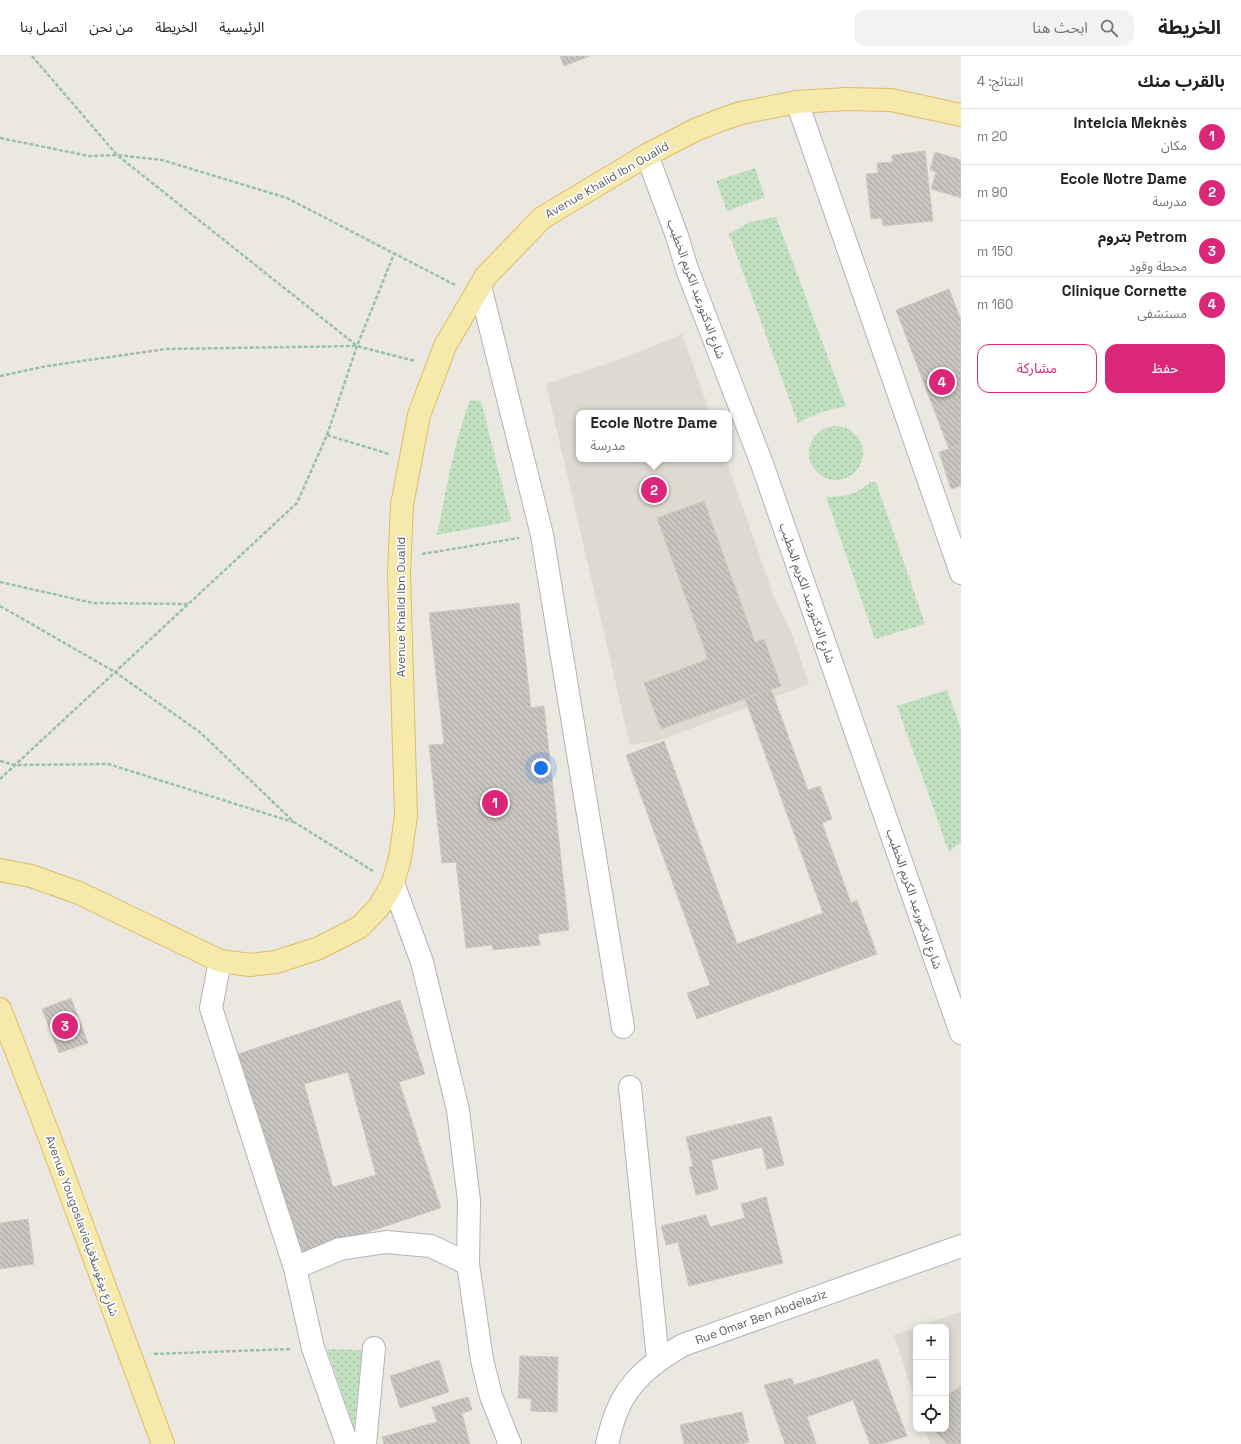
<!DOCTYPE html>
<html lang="ar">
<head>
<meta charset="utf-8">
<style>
  :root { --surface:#fff; --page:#f2f2f2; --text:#202124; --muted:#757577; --line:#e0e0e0; --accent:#db2777 }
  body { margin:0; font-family:"Space Grotesk","Noto Sans Arabic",sans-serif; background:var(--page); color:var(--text); direction:rtl }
  .controls { position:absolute; right:12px; bottom:12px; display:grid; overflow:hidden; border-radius:8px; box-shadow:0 2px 10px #0003 }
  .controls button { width:36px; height:36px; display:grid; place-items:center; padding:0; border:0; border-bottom:1px solid var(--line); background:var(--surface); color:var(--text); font:20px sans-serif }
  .you { position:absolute; left:541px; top:712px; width:14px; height:14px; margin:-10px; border:3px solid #fff; border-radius:50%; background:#1a73e8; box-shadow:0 0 0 6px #1a73e833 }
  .badge { display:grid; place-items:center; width:26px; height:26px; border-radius:50%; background:var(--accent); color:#fff; font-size:13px; font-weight:700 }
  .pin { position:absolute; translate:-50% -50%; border:2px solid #fff; box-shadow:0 1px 4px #0006 }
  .popup { position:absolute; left:576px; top:354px; width:156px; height:52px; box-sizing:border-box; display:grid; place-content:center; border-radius:8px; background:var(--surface); filter:drop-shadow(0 1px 3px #0005); font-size:13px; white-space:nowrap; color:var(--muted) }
  .popup b { font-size:15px; color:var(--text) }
  .popup::after { content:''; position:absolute; left:50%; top:100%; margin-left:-8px; border:8px solid transparent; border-top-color:var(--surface) }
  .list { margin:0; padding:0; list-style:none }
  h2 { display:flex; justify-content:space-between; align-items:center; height:52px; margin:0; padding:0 16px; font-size:17px }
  h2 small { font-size:13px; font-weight:400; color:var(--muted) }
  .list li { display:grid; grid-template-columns:26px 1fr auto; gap:12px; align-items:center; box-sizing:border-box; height:56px; padding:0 16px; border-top:1px solid var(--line) }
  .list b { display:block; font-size:15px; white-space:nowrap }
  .list p { margin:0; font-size:13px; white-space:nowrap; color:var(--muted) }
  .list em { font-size:13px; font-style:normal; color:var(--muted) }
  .actions { display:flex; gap:8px; padding:12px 16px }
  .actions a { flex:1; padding:9px 0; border:1px solid var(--accent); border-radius:12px; text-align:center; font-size:14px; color:var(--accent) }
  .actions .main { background:var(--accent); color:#fff }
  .icon { flex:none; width:22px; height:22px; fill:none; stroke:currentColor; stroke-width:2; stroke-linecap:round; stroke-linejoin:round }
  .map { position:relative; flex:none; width:961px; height:1388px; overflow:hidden; direction:ltr }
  header { display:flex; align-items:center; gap:24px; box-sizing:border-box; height:56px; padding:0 20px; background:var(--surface); border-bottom:1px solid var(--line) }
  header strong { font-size:19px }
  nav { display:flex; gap:22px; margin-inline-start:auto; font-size:14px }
  .search { width:280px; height:36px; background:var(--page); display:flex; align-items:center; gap:10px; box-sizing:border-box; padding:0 14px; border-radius:12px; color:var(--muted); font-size:15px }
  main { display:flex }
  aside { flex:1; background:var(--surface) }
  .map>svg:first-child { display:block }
  .education { fill:#dddad2 }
  .grass { fill:url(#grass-dots) }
  .building { fill:url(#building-back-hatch); stroke:#cfcac0; fill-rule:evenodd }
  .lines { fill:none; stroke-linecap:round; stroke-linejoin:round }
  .minor-casing { stroke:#b2b3b7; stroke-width:24 }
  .major-casing { stroke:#e0bc64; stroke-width:24 }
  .path { stroke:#9ac0a5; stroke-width:2.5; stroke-dasharray:4 2; stroke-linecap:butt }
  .minor { stroke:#fff; stroke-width:22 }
  .major { stroke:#f5e9ac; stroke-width:22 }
  .labels { text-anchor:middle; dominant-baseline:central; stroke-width:3.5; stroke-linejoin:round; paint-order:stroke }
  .street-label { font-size:12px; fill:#5a5d60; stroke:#fff }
</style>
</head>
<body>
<header>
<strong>الخريطة</strong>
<div class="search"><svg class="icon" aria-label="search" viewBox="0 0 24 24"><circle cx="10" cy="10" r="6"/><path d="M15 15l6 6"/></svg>ابحث هنا</div>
<nav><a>الرئيسية</a><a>الخريطة</a><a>من نحن</a><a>اتصل بنا</a></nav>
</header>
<main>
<aside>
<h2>بالقرب منك<small>النتائج: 4</small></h2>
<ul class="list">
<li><span class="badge">1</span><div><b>Intelcia Meknès</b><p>مكان</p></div><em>20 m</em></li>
<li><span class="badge">2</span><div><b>Ecole Notre Dame</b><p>مدرسة</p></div><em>90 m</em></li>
<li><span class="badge">3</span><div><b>Petrom بتروم</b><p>محطة وقود</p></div><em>150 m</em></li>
<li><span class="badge">4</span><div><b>Clinique Cornette</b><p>مستشفى</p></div><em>160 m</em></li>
</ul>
<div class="actions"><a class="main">حفظ</a><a>مشاركة</a></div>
</aside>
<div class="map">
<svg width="961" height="1388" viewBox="0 0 961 1388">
  <defs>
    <pattern id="grass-dots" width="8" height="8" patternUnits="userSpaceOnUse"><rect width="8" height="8" fill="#c0e0c0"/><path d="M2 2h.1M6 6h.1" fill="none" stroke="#9fb99f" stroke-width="1.8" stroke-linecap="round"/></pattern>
    <pattern id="building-back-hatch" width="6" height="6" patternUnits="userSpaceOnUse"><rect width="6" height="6" fill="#c8c5c0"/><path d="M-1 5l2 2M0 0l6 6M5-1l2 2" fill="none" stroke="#a5a39f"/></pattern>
  </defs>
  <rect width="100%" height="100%" fill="#ebe8e1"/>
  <g class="education">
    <polygon points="682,278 710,357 579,357 579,403 726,403 774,541 792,578 809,628 658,685 630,689 546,328 627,301"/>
    <polygon points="961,1256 961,1388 930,1388 925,1373 946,1373 946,1271 916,1271"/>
    <polygon points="916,1271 916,1346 894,1279"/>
  </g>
  <g class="grass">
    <polygon points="755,112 765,141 727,155 716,125"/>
    <polygon points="776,161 846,350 821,356 798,367 729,178 750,166"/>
    <path d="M470,344L481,345L511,465L437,479C446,433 454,388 470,344Z"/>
    <circle cx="836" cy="397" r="27"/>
    <path d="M870,426H876L925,568L875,583L826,441C847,440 854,440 870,426Z"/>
    <polygon points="947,634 961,673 961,786 949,796 897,650"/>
    <polygon points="327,1293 362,1294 354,1372"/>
  </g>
  <g class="building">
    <polygon points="560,0 590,0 564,10"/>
    <polygon points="925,95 933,165 883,170 882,162 871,163 866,118 878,117 877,107 892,106 892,99"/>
    <polygon points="935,96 961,104 961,142 931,133 936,116 930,114"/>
    <polygon points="949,233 961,264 961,389 949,393 896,254"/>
    <polygon points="961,389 961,430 951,433 939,396"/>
    <polygon points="704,445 755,586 764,583 781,630 661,673 644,627 708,603 657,462"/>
    <polygon points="519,547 531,652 544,650 569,874 538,878 540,889 493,894 492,889 466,892 456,806 442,807 429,689 444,688 429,557"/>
    <polygon points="771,633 808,734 820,730 832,763 822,767 851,847 857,844 877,898 697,963 687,937 710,929 626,699 664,685 737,888 823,857 745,643"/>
    <polygon points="71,942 88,987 59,997 42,953"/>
    <path d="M400,944L425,1018L399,1026L441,1152L298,1199L232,1000ZM348,1016L376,1119L333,1131L304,1028Z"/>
    <polygon points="771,1060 784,1109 767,1113 762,1091 711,1104 718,1133 696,1139 689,1111 693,1110 686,1081"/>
    <polygon points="766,1141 783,1207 689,1230 678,1186 666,1189 661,1170 706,1159 710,1171 745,1162 741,1148"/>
    <polygon points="28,1163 34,1208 0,1213 0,1167"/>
    <polygon points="520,1300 558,1301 557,1356 531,1355 531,1343 518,1342"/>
    <polygon points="878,1303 907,1380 882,1388 870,1388 853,1344 807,1361 816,1388 785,1388 764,1329 792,1322 794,1329"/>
    <polygon points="439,1304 449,1336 400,1352 390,1320"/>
    <polygon points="961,1330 961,1388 947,1388 933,1373 946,1373 946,1340"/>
    <polygon points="468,1341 472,1354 462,1357 470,1388 384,1388 382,1381 437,1366 432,1351"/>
    <polygon points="742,1356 749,1386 740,1388 684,1388 680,1369"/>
  </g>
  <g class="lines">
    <defs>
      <g id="minor">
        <polyline points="797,46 961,517"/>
        <polyline points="647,99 677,180 687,213 762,408 961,977"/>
        <polyline points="480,230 542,479 623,971"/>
        <polyline points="393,827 422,906 458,1054 469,1145 468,1208 482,1304 491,1340 510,1388"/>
        <polyline points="220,905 211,952 295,1212 313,1292 347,1388"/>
        <polyline points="630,1031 658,1304"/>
        <polyline points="295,1212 340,1193 386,1186 431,1190 468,1208"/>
        <polyline points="365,1388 374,1292"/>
        <path d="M607,1388C610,1377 612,1366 617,1355C629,1324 655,1305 683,1289L961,1190"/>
      </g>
      <g id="major">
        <polyline points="0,814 31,820 79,837 220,905 250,909 276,906 319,892 360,871 379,851 393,827 400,802 406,760 399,516 402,449 419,359 445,290 486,220 542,162 647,99 695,74 723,63 741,57 797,46 846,43 891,44 961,59"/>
        <polyline points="0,953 48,1077 163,1388"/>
      </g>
    </defs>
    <use href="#minor" class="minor-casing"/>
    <use href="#major" class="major-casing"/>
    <g class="path">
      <polyline points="32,0 117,99 356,289"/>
      <polyline points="0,82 89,100 117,99 162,104 287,142 455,229"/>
      <polyline points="0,320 47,310 166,293 357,290 415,305"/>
      <polyline points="327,379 357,290 394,198"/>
      <polyline points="422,498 519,482"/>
      <polyline points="0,526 93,547 188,548"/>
      <polyline points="0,550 115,616 201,677 294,766 373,815"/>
      <polyline points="0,705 15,709 108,708 293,766"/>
      <polyline points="0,723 297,447 327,379 389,398"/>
      <polyline points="154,1298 291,1293"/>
    </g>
    <use href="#minor" class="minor"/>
    <use href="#major" class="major"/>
  </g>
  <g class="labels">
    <g class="street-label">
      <text transform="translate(607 124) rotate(-30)">Avenue Khalid Ibn Oualid</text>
      <text transform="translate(696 233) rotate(70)">شارع الدكتورعبد الكريم الخطيب</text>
      <text transform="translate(807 537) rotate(71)">شارع الدكتورعبد الكريم الخطيب</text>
      <text transform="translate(401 551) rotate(-90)">Avenue Khalid Ibn Oualid</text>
      <text transform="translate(914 843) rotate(71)">شارع الدكتورعبد الكريم الخطيب</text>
      <text transform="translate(82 1170) rotate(70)">Avenue Yougoslavieشارع يوغوسلافيا</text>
      <text transform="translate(761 1261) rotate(-20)">Rue Omar Ben Abdelaziz</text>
    </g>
  </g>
</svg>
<div class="controls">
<button>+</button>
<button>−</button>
<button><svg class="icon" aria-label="locate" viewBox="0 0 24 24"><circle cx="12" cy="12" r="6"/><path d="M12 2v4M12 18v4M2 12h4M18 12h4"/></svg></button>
</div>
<div class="you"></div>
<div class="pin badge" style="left:495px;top:747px">1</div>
<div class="pin badge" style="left:654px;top:434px">2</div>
<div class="popup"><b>Ecole Notre Dame</b>مدرسة</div>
<div class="pin badge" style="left:65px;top:970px">3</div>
<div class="pin badge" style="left:942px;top:326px">4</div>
</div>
</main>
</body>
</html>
